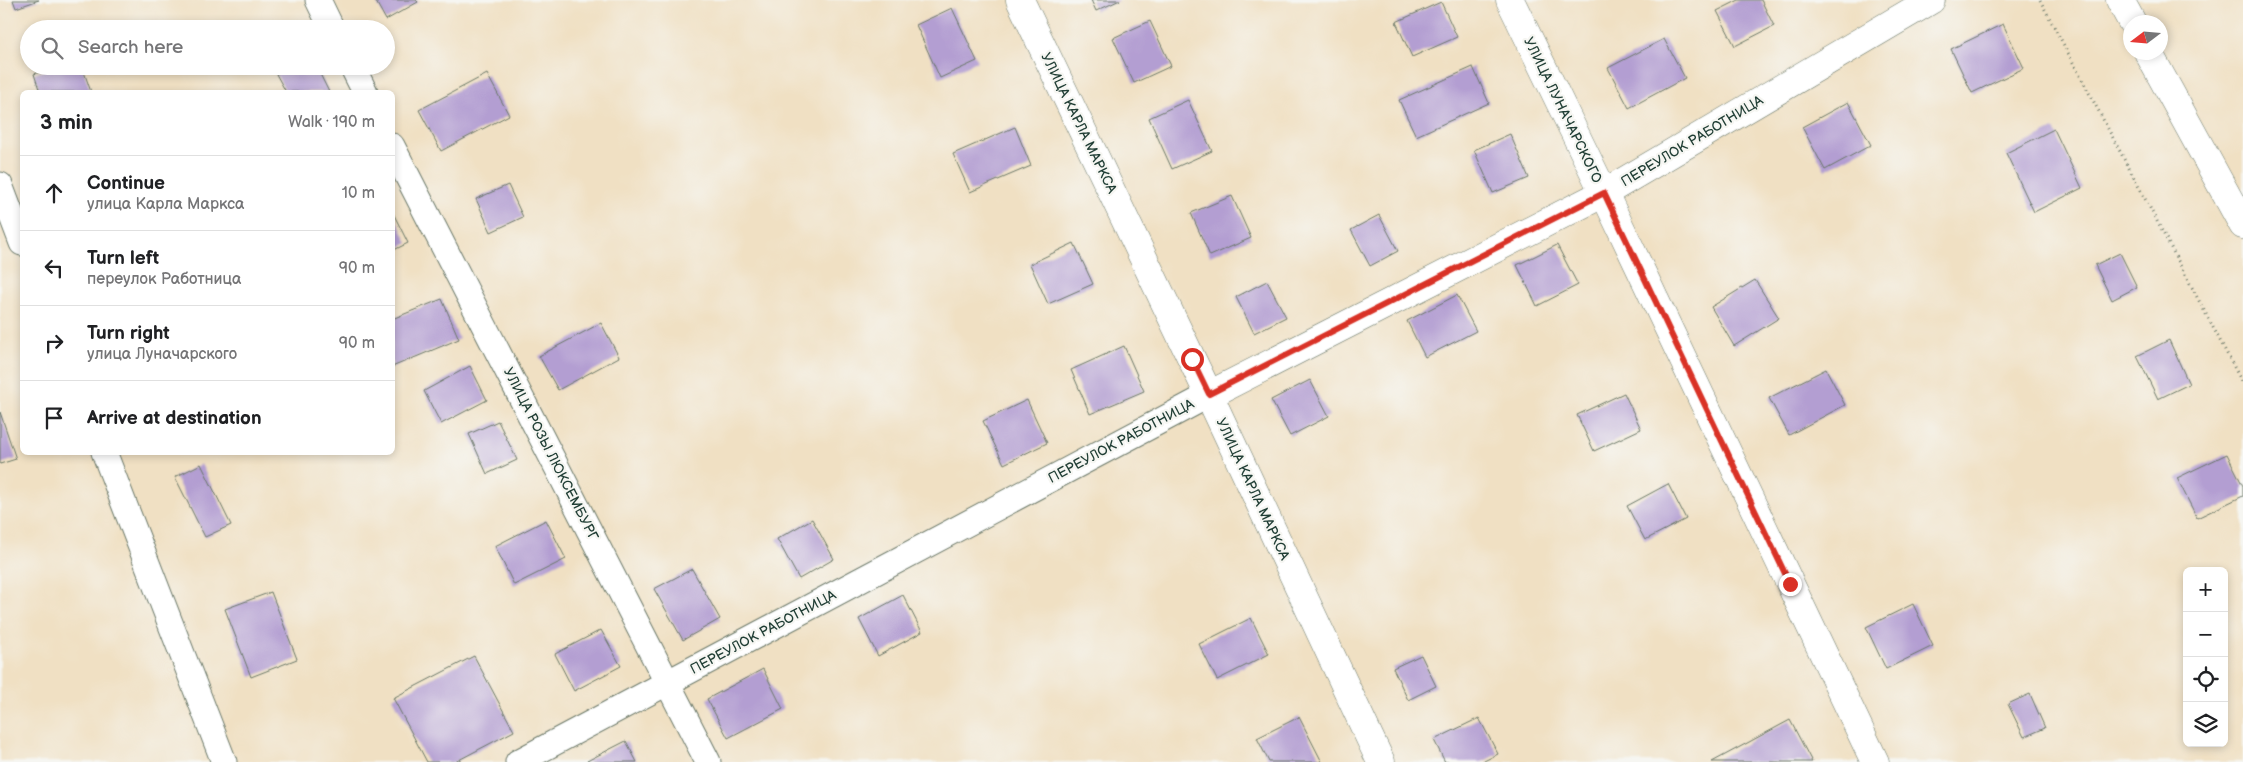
<!DOCTYPE html>
<html lang="en">
<head>
<meta charset="utf-8">
<style>
  :root { --surface:#fff; --page:#f6f6f6; --text:#202124; --muted:#757577; --line:#e0e0e0 }
  body { margin:0; font-family:"Balsamiq Sans",sans-serif; background:var(--page); color:var(--text) }
  .controls { position:absolute; right:15px; bottom:15px; display:grid; overflow:hidden; border-radius:8px; box-shadow:0 2px 8px #0003 }
  .controls button { width:45px; height:45px; display:grid; place-items:center; padding:0; border:0; border-bottom:1px solid var(--line); background:var(--surface); color:var(--text); font:25px sans-serif }
  .compass { position:absolute; left:2123px; top:15px; width:45px; height:45px; border-radius:50%; background:var(--surface); box-shadow:0 2px 8px #0003; rotate:254deg }
  .stop { position:absolute; width:15px; height:15px; margin:-11px; border:4px solid #d93025; border-radius:50%; background:#fff }
  .stop.end { background:#d93025; border-color:#fff; box-shadow:0 1px 5px #0008 }
  .list { margin:0; padding:0; list-style:none }
  h2 { display:flex; justify-content:space-between; align-items:center; height:65px; margin:0; padding:0 20px; font-size:21px }
  h2 small { font-size:16px; font-weight:400; color:var(--muted) }
  .list li { display:grid; grid-template-columns:32px 1fr auto; gap:15px; align-items:center; box-sizing:border-box; height:75px; padding:0 20px; border-top:1px solid var(--line) }
  .list b { display:block; font-size:19px; white-space:nowrap }
  .list p { margin:0; font-size:16px; white-space:nowrap; color:var(--muted) }
  .list em { font-size:16px; font-style:normal; color:var(--muted) }
  .icon { flex:none; width:28px; height:28px; fill:none; stroke:currentColor; stroke-width:2; stroke-linecap:round; stroke-linejoin:round }
  .map { position:relative; flex:none; width:2243px; height:762px; overflow:hidden }
  .search { position:absolute; background:var(--surface); box-shadow:0 2px 8px #0003; left:20px; top:20px; width:375px; height:55px; display:flex; align-items:center; gap:12px; box-sizing:border-box; padding:0 18px; border-radius:28px; color:var(--muted); font-size:19px }
  .panel { position:absolute; background:var(--surface); box-shadow:0 2px 8px #0003; left:20px; top:90px; width:375px; height:365px; border-radius:8px }
  .map>svg:first-child { display:block }
  .building { fill:#b39ed2 }
  .lines { fill:none; stroke-linecap:round; stroke-linejoin:round }
  .street-casing { stroke:#687666; stroke-width:27 }
  .secondary-casing { stroke:#687666; stroke-width:29 }
  .path { stroke:#687666; stroke-width:3; stroke-dasharray:1 4; stroke-linecap:butt }
  .street { stroke:#fff; stroke-width:25 }
  .secondary { stroke:#fff; stroke-width:28 }
  .route { stroke:#d93025; stroke-width:6 }
  .labels { text-anchor:middle; dominant-baseline:central; stroke-width:4.5; stroke-linejoin:round; paint-order:stroke }
  .street-label { font-size:14px; fill:#1f3d34; stroke:#f6f6f2 }
</style>
</head>
<body>
<div class="map">
<svg width="2243" height="762" viewBox="0 0 2243 762">
  <rect width="100%" height="100%" fill="#f6f6f2"/>
  <filter id="ink" filterUnits="userSpaceOnUse"><feTurbulence type="fractalNoise" baseFrequency=".02" numOctaves="2"/><feDisplacementMap in="SourceGraphic" scale="10" xChannelSelector="R" yChannelSelector="G"/><feConvolveMatrix kernelMatrix="1 2 1 2 8 2 1 2 1" color-interpolation-filters="sRGB"/></filter>
  <filter id="wash" filterUnits="userSpaceOnUse"><feTurbulence type="fractalNoise" baseFrequency=".0096" numOctaves="4" result="noise"/><feDisplacementMap in="SourceGraphic" scale="20" xChannelSelector="R" yChannelSelector="G"/><feGaussianBlur stdDeviation="1.12" result="paint"/><feColorMatrix in="noise" values="0 0 0 0 0 0 0 0 0 0 0 0 0 0 0 0 0 1.4 0 .05"/><feComposite in="paint" operator="in"/></filter>
  <g filter="url(#wash)">
    <rect width="100%" height="100%" fill="#f0e0c3"/>
    <g id="blocks">
      <g class="building">
        <polygon points="13,0 39,0 16,8"/>
        <polygon points="375,0 416,0 418,2 386,20"/>
        <polygon points="1091,0 1120,0 1096,11"/>
        <polygon points="1739,0 1761,0 1774,26 1735,46 1717,11"/>
        <polygon points="1441,2 1457,37 1412,57 1396,22"/>
        <polygon points="952,8 977,61 940,78 916,25"/>
        <polygon points="1150,21 1171,66 1134,83 1113,38"/>
        <polygon points="2003,24 2024,68 1972,93 1951,49"/>
        <polygon points="1664,39 1685,78 1629,108 1608,68"/>
        <polygon points="58,66 82,66 91,92 40,92 34,74"/>
        <polygon points="291,66 316,66 329,92 286,92 276,74"/>
        <polygon points="1473,67 1489,103 1416,136 1399,100"/>
        <polygon points="487,74 509,115 441,151 419,110"/>
        <polygon points="1188,100 1212,151 1172,169 1149,118"/>
        <polygon points="1848,102 1871,145 1825,170 1802,127"/>
        <polygon points="1015,127 1031,166 970,192 953,154"/>
        <polygon points="2054,129 2082,188 2034,212 2006,153"/>
        <polygon points="1510,134 1529,178 1493,193 1474,150"/>
        <polygon points="508,185 523,217 491,232 476,199"/>
        <polygon points="1232,196 1251,238 1210,256 1191,213"/>
        <polygon points="392,211 408,243 392,251"/>
        <polygon points="1379,215 1398,251 1370,266 1351,230"/>
        <polygon points="1074,243 1093,284 1048,304 1030,264"/>
        <polygon points="1557,245 1578,285 1537,306 1517,265"/>
        <polygon points="2120,253 2137,287 2112,300 2095,265"/>
        <polygon points="1755,280 1779,318 1734,346 1711,307"/>
        <polygon points="1267,281 1286,317 1254,333 1236,297"/>
        <polygon points="1457,295 1476,331 1425,357 1407,321"/>
        <polygon points="442,299 459,339 392,367 392,319"/>
        <polygon points="601,323 619,357 558,390 539,356"/>
        <polygon points="2169,340 2189,384 2158,399 2137,356"/>
        <polygon points="1124,346 1144,391 1090,414 1071,370"/>
        <polygon points="470,366 487,400 441,424 424,391"/>
        <polygon points="1826,369 1845,405 1789,435 1769,398"/>
        <polygon points="1310,380 1329,416 1290,436 1271,400"/>
        <polygon points="1624,393 1641,429 1594,451 1577,415"/>
        <polygon points="1027,400 1047,443 1004,464 983,421"/>
        <polygon points="0,412 16,459 0,464"/>
        <polygon points="498,421 517,460 487,474 469,434"/>
        <polygon points="2227,454 2243,486 2243,496 2197,518 2177,478"/>
        <polygon points="201,464 231,525 205,537 175,477"/>
        <polygon points="1668,484 1686,519 1645,540 1627,506"/>
        <polygon points="812,519 834,559 799,579 777,539"/>
        <polygon points="546,520 566,559 514,585 495,546"/>
        <polygon points="692,569 720,619 683,640 654,589"/>
        <polygon points="271,592 297,659 251,677 225,609"/>
        <polygon points="903,595 922,632 878,656 859,619"/>
        <polygon points="1913,604 1933,646 1886,669 1866,627"/>
        <polygon points="1251,618 1269,654 1217,680 1199,644"/>
        <polygon points="601,630 621,666 574,691 555,654"/>
        <polygon points="1421,655 1436,686 1408,700 1393,668"/>
        <polygon points="474,656 514,731 455,762 427,762 393,698"/>
        <polygon points="763,669 783,709 728,738 707,699"/>
        <polygon points="2030,694 2045,728 2024,737 2008,704"/>
        <polygon points="1299,717 1322,762 1269,762 1257,738"/>
        <polygon points="1479,718 1498,754 1482,762 1445,762 1434,740"/>
        <polygon points="1790,720 1812,762 1712,762"/>
        <polygon points="626,741 637,762 585,762"/>
      </g>
    </g>
  </g>
  <g filter="url(#ink)">
    <use href="#blocks" fill-opacity="0" stroke="#687666" stroke-width="1"/>
    <g class="lines">
      <defs>
        <g id="street">
          <polyline points="318,0 332,29"/>
          <polyline points="352,66 365,92"/>
          <polyline points="392,146 708,762"/>
          <polyline points="0,185 22,243"/>
          <polyline points="104,452 224,762"/>
          <polyline points="518,762 1209,395"/>
        </g>
        <g id="secondary">
          <polyline points="1020,0 1209,395 1381,762"/>
          <polyline points="1510,0 1604,193 1875,762"/>
          <polyline points="2120,0 2132,22"/>
          <polyline points="2148,52 2243,225"/>
          <polyline points="1209,395 1604,193 1931,0"/>
        </g>
      </defs>
      <use href="#street" class="street-casing"/>
      <use href="#secondary" class="secondary-casing"/>
      <polyline class="path" points="2040,0 2243,384"/>
      <use href="#street" class="street"/>
      <use href="#secondary" class="secondary"/>
    </g>
  </g>
  <g class="lines" filter="url(#ink)">
    <polyline class="route" points="1192,359 1209,394 1604,193 1790,584"/>
  </g>
  <g class="labels">
    <g class="street-label">
      <text transform="translate(1563 110) rotate(64)">УЛИЦА ЛУНАЧАРСКОГО</text>
      <text transform="translate(1079 123) rotate(64)">УЛИЦА КАРЛА МАРКСА</text>
      <text transform="translate(1692 141) rotate(-31)">ПЕРЕУЛОК РАБОТНИЦА</text>
      <text transform="translate(1121 441) rotate(-28)">ПЕРЕУЛОК РАБОТНИЦА</text>
      <text transform="translate(551 454) rotate(63)">УЛИЦА РОЗЫ ЛЮКСЕМБУРГ</text>
      <text transform="translate(1253 489) rotate(65)">УЛИЦА КАРЛА МАРКСА</text>
      <text transform="translate(763 632) rotate(-28)">ПЕРЕУЛОК РАБОТНИЦА</text>
    </g>
  </g>
</svg>
<div class="controls">
<button>+</button>
<button>−</button>
<button><svg class="icon" aria-label="locate" viewBox="0 0 24 24"><circle cx="12" cy="12" r="6"/><path d="M12 2v4M12 18v4M2 12h4M18 12h4"/></svg></button>
<button><svg class="icon" aria-label="layers" viewBox="0 0 24 24"><path d="M12 4l9 5-9 5-9-5zM3 14l9 5 9-5"/></svg></button>
</div>
<svg class="compass" viewBox="-18 -18 36 36"><path d="M0-13l5 13h-10z" fill="#e53935"/><path d="M0 13l5-13h-10z" fill="#757577"/></svg>
<div class="stop" style="left:1192px;top:359px"></div>
<div class="stop end" style="left:1790px;top:584px"></div>
<div class="search"><svg class="icon" aria-label="search" viewBox="0 0 24 24"><circle cx="10" cy="10" r="6"/><path d="M15 15l6 6"/></svg>Search here</div>
<section class="panel">
<h2>3 min<small>Walk · 190 m</small></h2>
<ul class="list">
<li><svg class="icon" aria-label="ahead" viewBox="0 0 24 24"><path d="M12 20V5M6 11l6-6 6 6"/></svg><div><b>Continue</b><p>улица Карла Маркса</p></div><em>10 m</em></li>
<li><svg class="icon" aria-label="left" viewBox="0 0 24 24"><path d="M17 20v-9H6M10 6l-5 5 5 5"/></svg><div><b>Turn left</b><p>переулок Работница</p></div><em>90 m</em></li>
<li><svg class="icon" aria-label="right" viewBox="0 0 24 24"><path d="M7 20v-9h11M14 6l5 5-5 5"/></svg><div><b>Turn right</b><p>улица Луначарского</p></div><em>90 m</em></li>
<li><svg class="icon" aria-label="arrive" viewBox="0 0 24 24"><path d="M6 21V4h12l-3 4 3 4H6"/></svg><div><b>Arrive at destination</b></div></li>
</ul>
</section>
</div>
</body>
</html>
